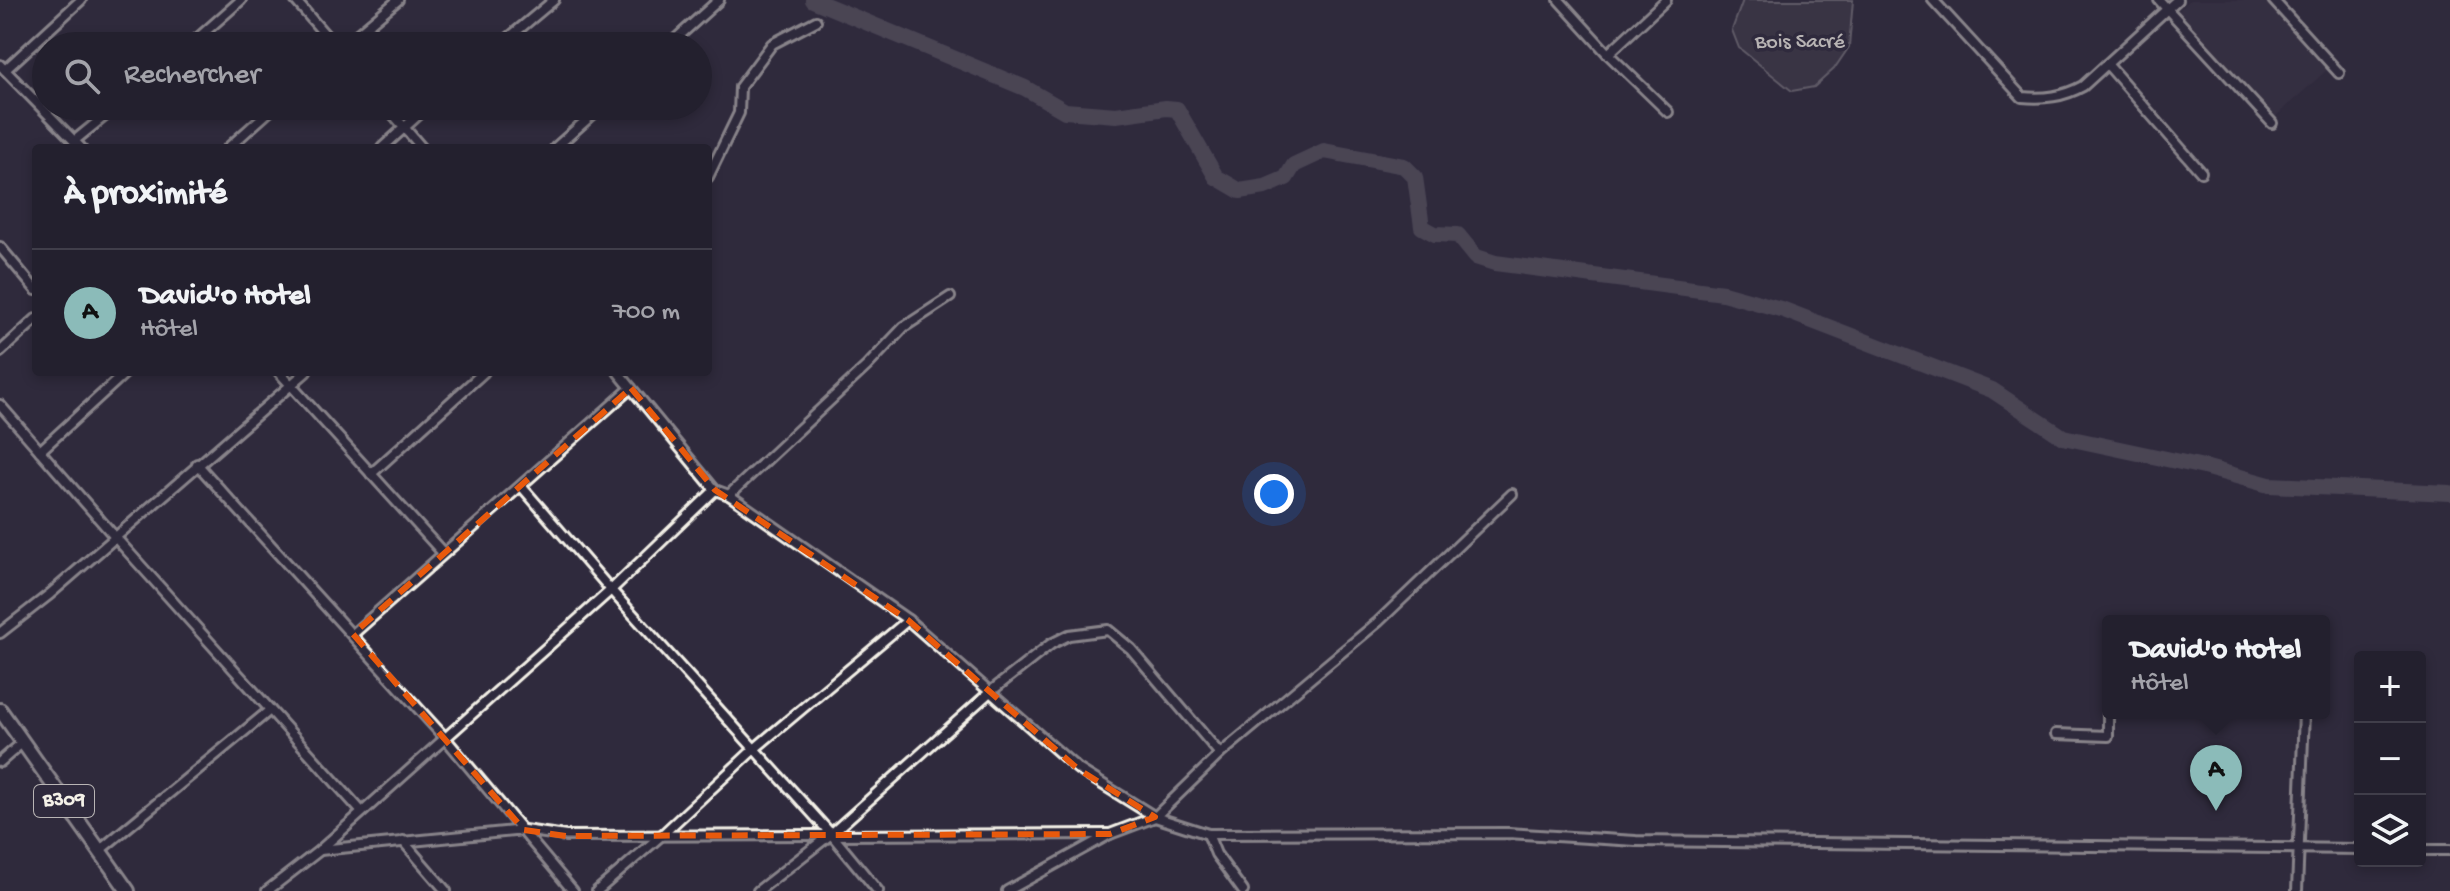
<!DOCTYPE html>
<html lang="fr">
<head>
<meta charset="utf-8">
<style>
  :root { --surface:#23202e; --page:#2f2d3a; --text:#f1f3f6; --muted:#a3a3aa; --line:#403e4a; --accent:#8bbbb9 }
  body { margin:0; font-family:"Gochi Hand",sans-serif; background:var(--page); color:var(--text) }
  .controls { position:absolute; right:24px; bottom:24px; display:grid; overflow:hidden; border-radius:8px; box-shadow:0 4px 12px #0003 }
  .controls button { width:72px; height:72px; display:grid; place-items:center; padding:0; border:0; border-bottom:2px solid var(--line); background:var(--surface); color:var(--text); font:40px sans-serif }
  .you { position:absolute; left:1274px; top:494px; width:28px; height:28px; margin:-20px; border:6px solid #fff; border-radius:50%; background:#1a73e8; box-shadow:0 0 0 12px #1a73e833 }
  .badge { display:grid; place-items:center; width:52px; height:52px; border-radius:50%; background:var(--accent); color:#111; font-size:26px; font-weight:700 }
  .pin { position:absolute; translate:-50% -66px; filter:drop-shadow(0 2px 4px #0008) }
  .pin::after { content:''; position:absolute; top:42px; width:28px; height:24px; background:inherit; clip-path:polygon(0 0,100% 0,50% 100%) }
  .popup { position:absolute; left:2102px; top:615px; width:228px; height:104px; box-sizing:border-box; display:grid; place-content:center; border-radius:8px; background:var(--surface); filter:drop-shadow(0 2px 6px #0005); font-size:26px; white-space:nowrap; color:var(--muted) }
  .popup b { font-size:30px; color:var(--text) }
  .popup::after { content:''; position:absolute; left:50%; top:100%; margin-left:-16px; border:16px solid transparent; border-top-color:var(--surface) }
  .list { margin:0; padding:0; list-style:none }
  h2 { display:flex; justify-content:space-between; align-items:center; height:104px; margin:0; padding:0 32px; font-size:34px }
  h2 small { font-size:26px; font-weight:400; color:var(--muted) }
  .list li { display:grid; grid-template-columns:52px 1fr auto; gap:24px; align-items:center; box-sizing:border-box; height:128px; padding:0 32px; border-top:2px solid var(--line) }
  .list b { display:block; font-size:30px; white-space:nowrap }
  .list p { margin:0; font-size:26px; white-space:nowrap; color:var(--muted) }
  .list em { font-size:26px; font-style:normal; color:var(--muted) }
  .icon { flex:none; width:44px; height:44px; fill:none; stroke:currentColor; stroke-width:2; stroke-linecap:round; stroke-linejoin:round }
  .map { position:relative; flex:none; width:2450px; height:891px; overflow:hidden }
  .search { position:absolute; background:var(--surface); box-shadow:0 4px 12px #0003; left:32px; top:32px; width:680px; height:88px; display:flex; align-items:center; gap:20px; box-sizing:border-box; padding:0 28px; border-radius:44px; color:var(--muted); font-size:30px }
  .panel { position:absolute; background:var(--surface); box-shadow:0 4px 12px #0003; left:32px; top:144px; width:680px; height:232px; border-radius:8px }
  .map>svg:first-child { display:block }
  .built { fill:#3b3647 }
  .green { fill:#454050; stroke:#9c989c; stroke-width:2 }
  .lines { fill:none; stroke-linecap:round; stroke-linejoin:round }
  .river { stroke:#6a6670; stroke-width:16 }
  .street-casing { stroke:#f4f1e8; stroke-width:14 }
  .primary-casing { stroke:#f4f1e8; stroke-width:18 }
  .street { stroke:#2f2a3d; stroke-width:8 }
  .primary { stroke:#2f2a3d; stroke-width:12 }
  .marked { fill:none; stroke:#e8590c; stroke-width:6; stroke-dasharray:16 10; stroke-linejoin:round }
  .labels { text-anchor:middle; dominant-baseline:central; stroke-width:7; stroke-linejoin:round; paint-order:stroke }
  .shield { fill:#2f2a3d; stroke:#b9b5b5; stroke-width:2 }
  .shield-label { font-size:20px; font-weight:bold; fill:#f4f1e8 }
  .park-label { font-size:22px; fill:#b7b3b3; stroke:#2f2a3d }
</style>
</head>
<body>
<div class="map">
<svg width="2450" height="891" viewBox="0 0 2450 891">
  <rect width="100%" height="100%" fill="#2f2a3d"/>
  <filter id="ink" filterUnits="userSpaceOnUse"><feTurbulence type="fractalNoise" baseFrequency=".0125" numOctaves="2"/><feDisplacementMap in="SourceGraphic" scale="16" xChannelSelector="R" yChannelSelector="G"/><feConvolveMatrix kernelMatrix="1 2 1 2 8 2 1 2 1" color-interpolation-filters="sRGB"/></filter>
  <g filter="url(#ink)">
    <polygon class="built" points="2190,0 2265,0 2328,69 2275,117 2178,11"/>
    <polygon class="green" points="1743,0 1853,0 1849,47 1834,69 1814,87 1792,91 1739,48 1732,30"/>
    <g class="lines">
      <polyline class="river" points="813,0 1025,88 1065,111 1116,115 1166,108 1177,109 1216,177 1240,191 1265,187 1286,178 1294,165 1324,151 1404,166 1415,177 1422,227 1435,234 1458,235 1476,257 1495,263 1723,293 1784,310 1992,390 2063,437 2204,467 2269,485 2450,493"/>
      <defs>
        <g id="street">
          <polyline points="295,0 335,46"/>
          <polyline points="1559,0 1608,54 1668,112"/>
          <path d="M1933,0L2022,97C2044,99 2063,97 2083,86L2177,0"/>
          <polyline points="2159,0 2272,123"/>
          <polyline points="2273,0 2339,73"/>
          <polyline points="189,46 241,0"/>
          <polyline points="343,46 398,0"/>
          <polyline points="499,46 554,0"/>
          <polyline points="668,46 719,0"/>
          <polyline points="1608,54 1666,0"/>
          <polyline points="2107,64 2201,172"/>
          <polyline points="0,65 81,148"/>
          <polyline points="5,70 81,0"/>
          <polyline points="386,106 422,148"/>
          <polyline points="74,141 117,106"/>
          <polyline points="228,148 275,106"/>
          <polyline points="382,148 428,106"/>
          <polyline points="555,148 602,106"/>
          <polyline points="708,177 739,113 740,87 772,44 816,21"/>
          <polyline points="0,247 36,290"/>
          <polyline points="0,352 36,319"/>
          <polyline points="279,372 443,553"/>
          <polyline points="618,372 715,490 729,495 908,620 1078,769 1155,817 1208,834 1508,833 1636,841 2360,849"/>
          <polyline points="0,405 115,537 361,811"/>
          <polyline points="40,451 126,372"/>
          <polyline points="197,464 445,738 573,891"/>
          <polyline points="371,474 484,372"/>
          <polyline points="522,487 611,590 831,834 878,891"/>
          <polyline points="729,495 867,366 904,327 950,297"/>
          <polyline points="0,633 50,594 306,372"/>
          <polyline points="353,634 631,388"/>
          <polyline points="2056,734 2108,736 2108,713"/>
          <polyline points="0,762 23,742"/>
          <polyline points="1208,834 1216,854 1243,891"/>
          <polyline points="403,841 446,891"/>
          <polyline points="320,850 524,830 566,836 1110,834"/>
          <polyline points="2420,850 2450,850"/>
          <polyline points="99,851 270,710"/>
          <polyline points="267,891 320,850 611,590 715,490"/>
          <polyline points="597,891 663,834 753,750 908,620"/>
          <polyline points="758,891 831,834 990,692 1051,644 1069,635 1108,630 1131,649 1220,754"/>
          <polyline points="1007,891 1110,834 1155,817 1220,754 1378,622 1512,494"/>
          <polyline points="2297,891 2304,713"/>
        </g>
        <polyline id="primary" points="0,710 128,891"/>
      </defs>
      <use href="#street" class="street-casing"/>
      <use href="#primary" class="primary-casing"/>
      <use href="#street" class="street"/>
      <use href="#primary" class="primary"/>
    </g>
  </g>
  <path d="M0 0H2450V891H0ZM631,388L715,490L908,620L1078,769L1155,817L1110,834L566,836L524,830L353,634Z" fill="#2f2a3d" fill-opacity=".55" fill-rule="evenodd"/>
  <path class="marked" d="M631,388L715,490L908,620L1078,769L1155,817L1110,834L566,836L524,830L353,634Z"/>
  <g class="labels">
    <rect class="shield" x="34" y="785" width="60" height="32" rx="6"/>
    <g class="shield-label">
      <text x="64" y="801">B309</text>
    </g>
    <g class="park-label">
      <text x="1800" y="43">Bois Sacré</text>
    </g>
  </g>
</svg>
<div class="controls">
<button>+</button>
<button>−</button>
<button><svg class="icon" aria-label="layers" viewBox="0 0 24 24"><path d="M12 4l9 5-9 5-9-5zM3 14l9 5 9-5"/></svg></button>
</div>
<div class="you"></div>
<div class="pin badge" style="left:2216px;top:811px">A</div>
<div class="popup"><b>David'o Hotel</b>Hôtel</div>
<div class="search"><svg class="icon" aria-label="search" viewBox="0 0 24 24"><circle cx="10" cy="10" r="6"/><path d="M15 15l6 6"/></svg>Rechercher</div>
<section class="panel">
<h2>À proximité<small></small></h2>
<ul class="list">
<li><span class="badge">A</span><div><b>David'o Hotel</b><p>Hôtel</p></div><em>700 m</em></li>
</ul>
</section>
</div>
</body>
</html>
